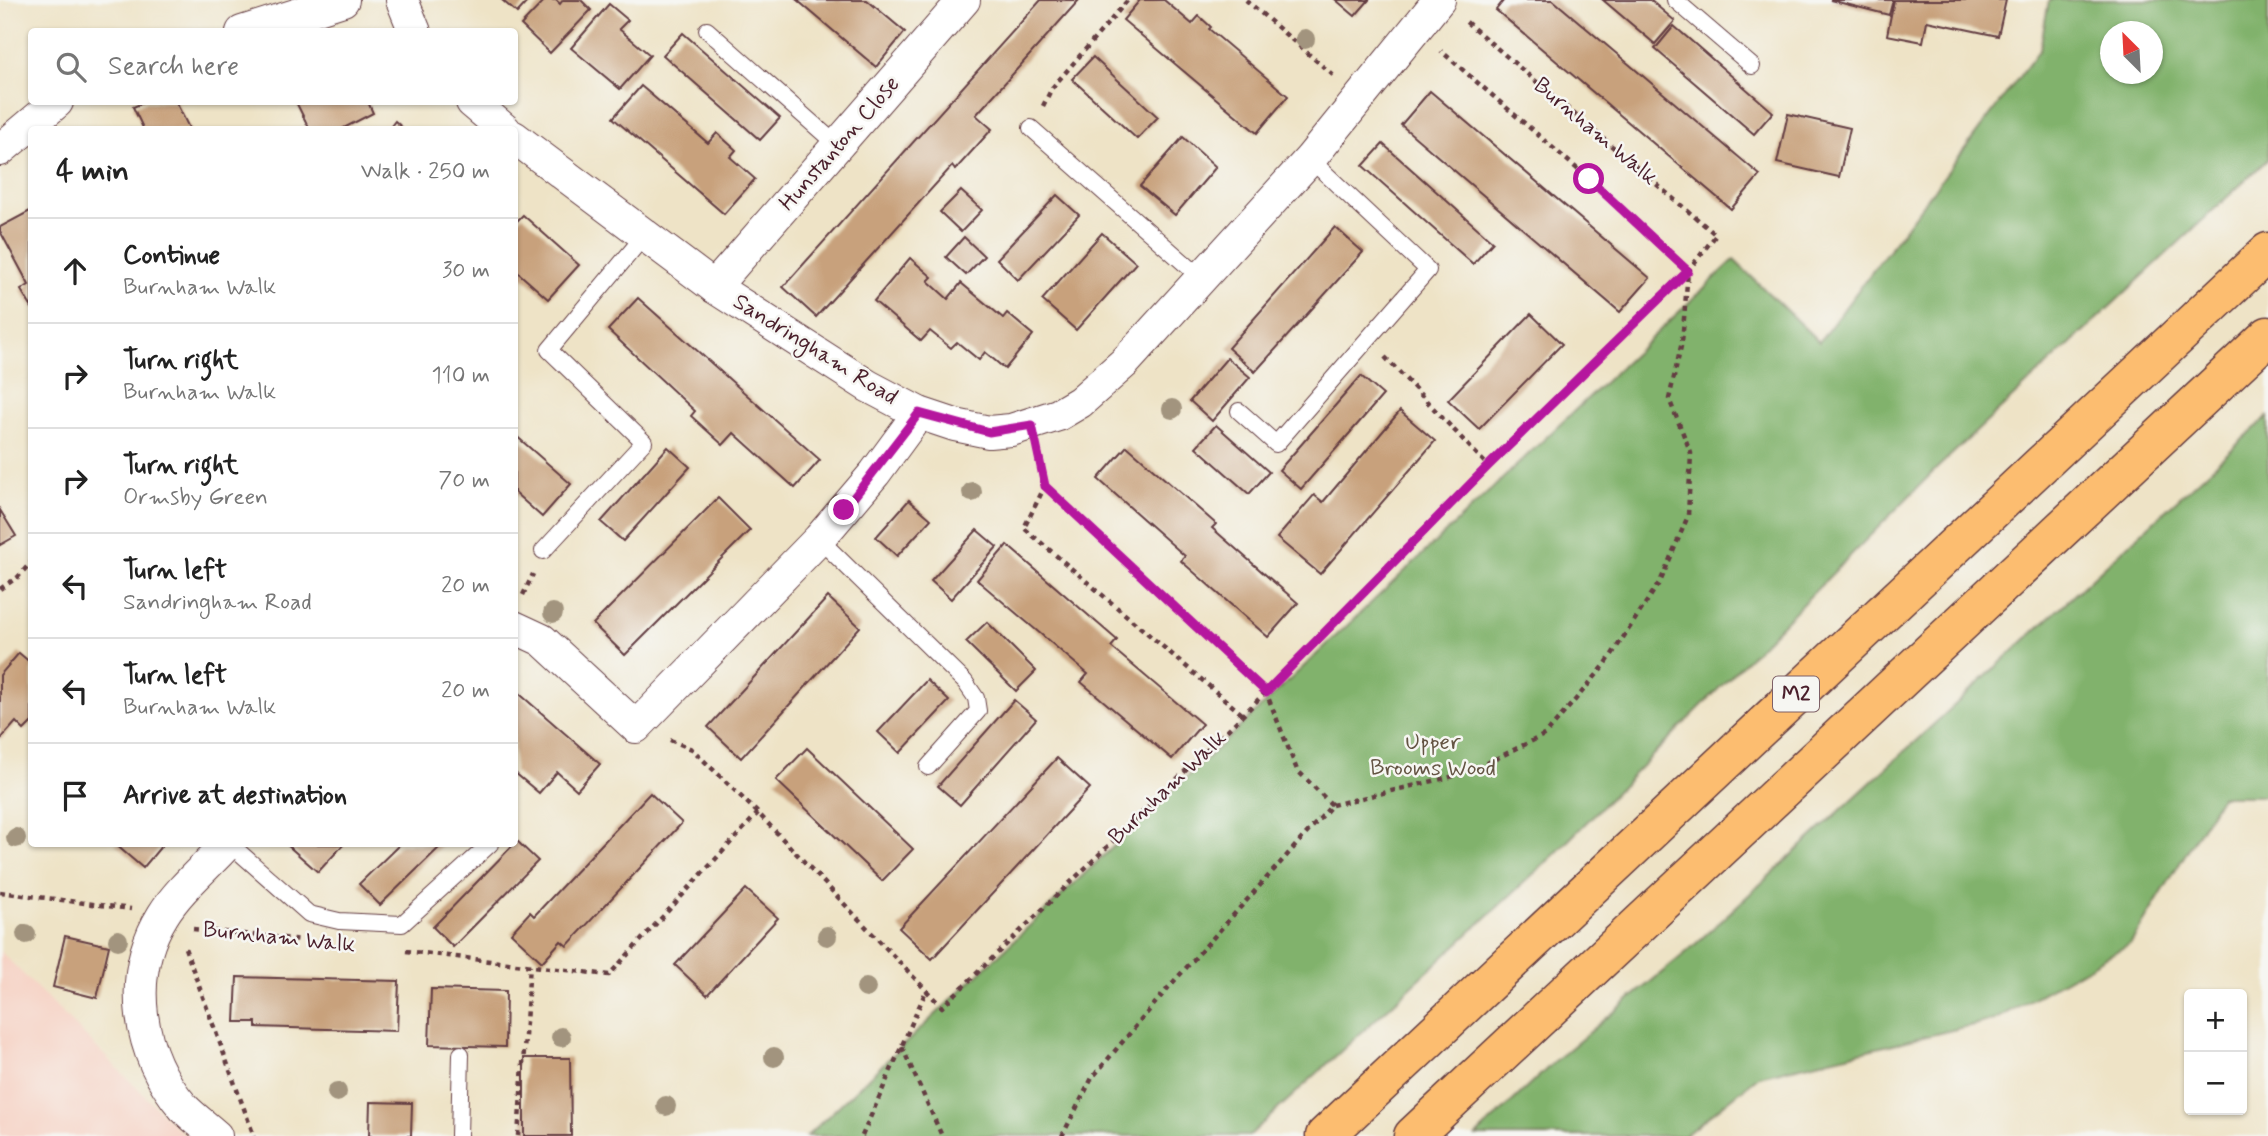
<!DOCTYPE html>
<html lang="en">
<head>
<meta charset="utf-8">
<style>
  :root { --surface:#fff; --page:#f2f2f2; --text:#222; --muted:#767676; --line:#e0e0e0 }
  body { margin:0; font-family:Mynerve,sans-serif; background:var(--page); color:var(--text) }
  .controls { position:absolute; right:21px; bottom:21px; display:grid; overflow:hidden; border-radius:7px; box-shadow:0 2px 5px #0004 }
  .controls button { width:63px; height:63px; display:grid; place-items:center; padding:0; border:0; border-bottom:2px solid var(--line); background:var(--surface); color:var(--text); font:35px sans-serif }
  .compass { position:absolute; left:2100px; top:21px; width:63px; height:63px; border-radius:50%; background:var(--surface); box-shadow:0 2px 5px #0004; rotate:336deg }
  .stop { position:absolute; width:21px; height:21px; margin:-16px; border:5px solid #b5179e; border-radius:50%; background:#fff }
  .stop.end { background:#b5179e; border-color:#fff; box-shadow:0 2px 7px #0008 }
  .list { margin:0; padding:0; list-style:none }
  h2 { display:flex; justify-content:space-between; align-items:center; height:91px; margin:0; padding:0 28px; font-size:30px }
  h2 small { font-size:23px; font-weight:400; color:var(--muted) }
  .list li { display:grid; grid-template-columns:46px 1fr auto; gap:21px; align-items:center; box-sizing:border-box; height:105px; padding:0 28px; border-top:2px solid var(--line) }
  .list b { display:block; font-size:26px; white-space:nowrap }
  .list p { margin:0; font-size:23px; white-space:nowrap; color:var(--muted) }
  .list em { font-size:23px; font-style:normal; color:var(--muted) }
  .icon { flex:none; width:38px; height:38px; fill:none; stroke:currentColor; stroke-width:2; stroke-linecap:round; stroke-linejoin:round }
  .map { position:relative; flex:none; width:2268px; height:1136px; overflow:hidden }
  .search { position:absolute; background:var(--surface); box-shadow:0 2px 5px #0004; left:28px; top:28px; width:490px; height:77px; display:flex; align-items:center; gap:18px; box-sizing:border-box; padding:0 24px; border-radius:7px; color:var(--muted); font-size:26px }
  .panel { position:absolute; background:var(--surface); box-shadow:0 2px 5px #0004; left:28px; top:126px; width:490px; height:721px; border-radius:7px }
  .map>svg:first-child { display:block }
  .built { fill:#f6d2c4 }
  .forest { fill:#81b26c; stroke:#66684c; stroke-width:2; fill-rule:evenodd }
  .building { fill:#c8a17c }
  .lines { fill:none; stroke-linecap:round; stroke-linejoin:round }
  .service-casing { stroke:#633c42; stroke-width:18 }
  .minor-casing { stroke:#633c42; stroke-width:34 }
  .motorway-casing { stroke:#633c42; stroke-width:41 }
  .path { stroke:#633c42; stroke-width:4.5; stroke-dasharray:5 5; stroke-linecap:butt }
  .service { stroke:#fff; stroke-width:16 }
  .minor { stroke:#fff; stroke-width:32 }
  .motorway { stroke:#fcbd6f; stroke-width:38 }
  .tree { fill:#a2947e }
  .route { stroke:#b5179e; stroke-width:9 }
  .labels { text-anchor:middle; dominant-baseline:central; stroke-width:5; stroke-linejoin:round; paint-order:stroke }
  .shield { fill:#f6f6f2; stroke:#7e6067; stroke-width:2 }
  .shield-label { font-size:21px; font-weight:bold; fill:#4a1f2b }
  .street-label { font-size:23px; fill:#4a1f2b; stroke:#f6f6f2 }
  .park-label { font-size:23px; fill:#645443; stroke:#f6f6f2 }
</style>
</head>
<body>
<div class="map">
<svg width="2268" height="1136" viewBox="0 0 2268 1136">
  <rect width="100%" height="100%" fill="#f6f6f2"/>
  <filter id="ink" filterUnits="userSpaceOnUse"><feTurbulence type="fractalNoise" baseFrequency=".0143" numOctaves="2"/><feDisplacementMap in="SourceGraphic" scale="14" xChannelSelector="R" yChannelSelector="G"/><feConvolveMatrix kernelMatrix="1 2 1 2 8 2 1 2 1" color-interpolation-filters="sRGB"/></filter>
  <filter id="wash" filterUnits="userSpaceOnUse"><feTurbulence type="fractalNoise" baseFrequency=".00686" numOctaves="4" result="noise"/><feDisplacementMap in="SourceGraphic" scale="28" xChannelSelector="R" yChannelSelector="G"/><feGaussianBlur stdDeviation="1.57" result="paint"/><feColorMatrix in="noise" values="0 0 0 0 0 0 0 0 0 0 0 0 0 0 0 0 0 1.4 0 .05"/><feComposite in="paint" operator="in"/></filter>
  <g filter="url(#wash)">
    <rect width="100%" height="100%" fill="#eee3c6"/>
    <polygon class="built" points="0,951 185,1136 0,1136"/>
    <g class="forest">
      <path d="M2049,0H2268V159L1934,471L1554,855L1249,1136H807L1734,260L1819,342L2040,49ZM2110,32H2152V74H2110Z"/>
      <polygon points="2268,416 2268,796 2221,796 2131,943 1994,1020 1759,1076 1684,1136 1476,1136 1555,1061 1689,950"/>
    </g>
    <g id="blocks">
      <g class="building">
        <polygon points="502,0 529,0 517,13"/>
        <polygon points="545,0 556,0 560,4 563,0 581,0 591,10 550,53 521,25"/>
        <polygon points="797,0 867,0 905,32 876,67"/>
        <polygon points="1041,0 1079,0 976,115 992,129 955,170 952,166 816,317 783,287"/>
        <polygon points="1140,0 1164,0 1192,24 1199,16 1211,27 1209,29 1288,96 1257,133 1123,20"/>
        <polygon points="1336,0 1369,0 1355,16"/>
        <polygon points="1504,0 1553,0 1760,175 1731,209 1496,10"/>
        <polygon points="1603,0 1650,0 1675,21 1655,44"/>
        <polygon points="1830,0 1893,0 1889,15"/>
        <polygon points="1894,0 2006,0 1998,36 1927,21 1923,42 1887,35"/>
        <polygon points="609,4 628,20 619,29 650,55 620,89 571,48"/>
        <polygon points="1674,26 1773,112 1754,134 1655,49"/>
        <polygon points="683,33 780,118 760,140 663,55"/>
        <polygon points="1093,57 1158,117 1137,139 1072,79"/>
        <polygon points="641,86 708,143 717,133 736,150 730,157 755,179 724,214 613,118"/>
        <polygon points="1430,91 1650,278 1620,312 1401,125"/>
        <polygon points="145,102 176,102 190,130 144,130 133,107"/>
        <polygon points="296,102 368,102 373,113 340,130 310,130"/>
        <polygon points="1788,114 1850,128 1839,177 1777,163"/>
        <polygon points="395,121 405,130 388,130"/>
        <polygon points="1183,137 1216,167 1175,215 1140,186"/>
        <polygon points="1383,144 1493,242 1473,264 1363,166"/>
        <polygon points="961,191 982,210 961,232 940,212"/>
        <polygon points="1057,195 1079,215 1018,280 997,259"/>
        <polygon points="32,210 32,308 21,290 29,285 0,231 0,227"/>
        <polygon points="523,215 579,265 548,299 514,269 514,224"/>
        <polygon points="1335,227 1363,252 1255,372 1228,348"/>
        <polygon points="1102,233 1136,263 1076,330 1042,300"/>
        <polygon points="964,237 984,256 966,275 946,257"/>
        <polygon points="910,258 932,277 928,281 948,299 961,283 1003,318 1007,313 1033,335 1005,369 985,352 979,360 957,342 951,348 930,331 921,341 874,301"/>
        <polygon points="638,298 820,460 795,488 734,433 723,445 691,416 695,411 608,330"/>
        <polygon points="1531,314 1562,344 1479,429 1448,400"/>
        <polygon points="1227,358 1250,377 1212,421 1190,401"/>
        <polygon points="1361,376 1383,395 1301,489 1279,470"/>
        <polygon points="1400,411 1435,441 1320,574 1277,538 1314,495 1323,502"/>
        <polygon points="1216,425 1269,472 1249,494 1196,447"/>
        <polygon points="514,434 571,484 542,517 514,492"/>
        <polygon points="1127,446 1216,524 1212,528 1298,603 1268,637 1181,561 1185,556 1098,479"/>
        <polygon points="668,447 690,467 623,541 601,522"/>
        <polygon points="718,498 750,530 625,655 593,624"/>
        <polygon points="909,500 931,519 897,556 876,537"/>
        <polygon points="0,510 16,536 0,545"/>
        <polygon points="977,530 997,547 951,599 931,581"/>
        <polygon points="1007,545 1117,640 1111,647 1202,724 1172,759 1081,682 1088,674 977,580"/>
        <polygon points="828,597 860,627 741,758 708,727"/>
        <polygon points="987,622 1036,671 1016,691 966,642"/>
        <polygon points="19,653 32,664 32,722 24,730 16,722 0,740 0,675"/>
        <polygon points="927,680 949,701 900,753 878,732"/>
        <polygon points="514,689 600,764 577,790 557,772 539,793 514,772"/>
        <polygon points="1014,700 1036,719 960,805 938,786"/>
        <polygon points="807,748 913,849 882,881 776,780"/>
        <polygon points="1057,758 1090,788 932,959 899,928"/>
        <polygon points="650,793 682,823 567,946 561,941 542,962 511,933 530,912 534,916"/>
        <polygon points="517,841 538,861 453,947 433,927"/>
        <polygon points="115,844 163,844 143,868"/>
        <polygon points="286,844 344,844 318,872"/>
        <polygon points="400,844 443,844 380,905 359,884"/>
        <polygon points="746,889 778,918 707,995 675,965"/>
        <polygon points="65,936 109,946 97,998 53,987"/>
        <polygon points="237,977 399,981 397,1031 256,1027 256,1022 235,1022"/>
        <polygon points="431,989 506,991 505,1047 429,1045"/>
        <polygon points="524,1058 570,1058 571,1136 524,1136"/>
        <polygon points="370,1102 412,1103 411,1136 369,1136"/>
      </g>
    </g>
  </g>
  <g filter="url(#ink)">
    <use href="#blocks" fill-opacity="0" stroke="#633c42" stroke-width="2"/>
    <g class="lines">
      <defs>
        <g id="service">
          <polyline points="1675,0 1752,66"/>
          <polyline points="707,30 838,146"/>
          <polyline points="1031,128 1200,277"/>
          <polyline points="1239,411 1276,444 1428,270 1310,159"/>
          <polyline points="819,539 965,682 976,698 978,711 928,767"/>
          <polyline points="543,551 644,442 549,350 644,236"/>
          <polyline points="230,844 309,914 339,921 402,924 490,844"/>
          <polyline points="459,1136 461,1054"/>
        </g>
        <g id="minor">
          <polyline points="402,0 415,32"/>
          <polyline points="242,32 343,0"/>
          <polyline points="472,102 505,130"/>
          <polyline points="514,137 714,287 868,386 919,413 955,425 989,432 1011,430 1058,415 1080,402 1124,363 1310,159 1439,0"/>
          <polyline points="0,150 57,102"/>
          <polyline points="714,287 964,0"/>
          <polyline points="514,627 542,640 636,727 819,539 875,473 919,413"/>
          <path d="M216,1136C206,1127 194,1118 184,1108C138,1055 125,976 163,915C179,889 207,866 227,844"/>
        </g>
        <g id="motorway">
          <polyline points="1325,1136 2268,252"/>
          <polyline points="1413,1136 2268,336"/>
        </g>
      </defs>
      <use href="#service" class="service-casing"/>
      <use href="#minor" class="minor-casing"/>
      <use href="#motorway" class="motorway-casing"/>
      <g class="path">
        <polyline points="1246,0 1334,76"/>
        <polyline points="1043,106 1052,88 1128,0"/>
        <polyline points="1385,357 1488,466"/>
        <polyline points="1039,455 1045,486 1024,528 1243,715"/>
        <polyline points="1045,486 1266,692 1297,770 1332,805 1168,988 1092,1078 1062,1136"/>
        <polyline points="0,589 18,577 32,561"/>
        <polyline points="523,595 533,574"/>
        <polyline points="670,740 692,749 758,813 942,1007 1243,715 1488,466 1688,271 1716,235 1464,20"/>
        <polyline points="1332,805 1467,773 1546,734 1605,665 1661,580 1688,516 1691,453 1669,399 1682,342 1688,271 1589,179 1441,51"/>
        <polyline points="0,892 131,909"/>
        <polyline points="193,929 302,940"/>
        <polyline points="185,948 254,1136"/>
        <polyline points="406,951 609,975 758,813"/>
        <polyline points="902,1047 942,1136"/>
        <polyline points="518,1136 530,965"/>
        <polyline points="862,1136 926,991"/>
      </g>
      <use href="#service" class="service"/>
      <use href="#minor" class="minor"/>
      <use href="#motorway" class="motorway"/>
    </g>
    <g class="tree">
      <circle cx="1305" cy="39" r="10"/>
      <circle cx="1172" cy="409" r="10"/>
      <circle cx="972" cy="492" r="10"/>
      <circle cx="553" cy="613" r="10"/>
      <circle cx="16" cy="838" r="10"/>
      <circle cx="26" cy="934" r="10"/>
      <circle cx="827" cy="936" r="10"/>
      <circle cx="118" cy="940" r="10"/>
      <circle cx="866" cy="988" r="10"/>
      <circle cx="561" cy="1037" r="10"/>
      <circle cx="774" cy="1057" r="10"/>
      <circle cx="337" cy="1092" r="10"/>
      <circle cx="666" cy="1106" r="10"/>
    </g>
  </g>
  <g class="lines" filter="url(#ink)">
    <polyline class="route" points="844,510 919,413 989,432 1032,425 1045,486 1266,692 1488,466 1688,271 1589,179"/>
  </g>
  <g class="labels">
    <rect class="shield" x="1773" y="676.5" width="46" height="35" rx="5"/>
    <g class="shield-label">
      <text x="1796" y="694">M2</text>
    </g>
    <g class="street-label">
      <text transform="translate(1595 132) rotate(40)">Burnham Walk</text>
      <text transform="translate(840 144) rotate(-49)">Hunstanton Close</text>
      <text transform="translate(815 350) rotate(32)">Sandringham Road</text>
      <text transform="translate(1168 788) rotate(-44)">Burnham Walk</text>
      <text transform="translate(279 938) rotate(6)">Burnham Walk</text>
    </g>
    <g class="park-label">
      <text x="1433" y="743">Upper<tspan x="1433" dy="26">Brooms Wood</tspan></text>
    </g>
  </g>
</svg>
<div class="controls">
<button>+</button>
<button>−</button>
</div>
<svg class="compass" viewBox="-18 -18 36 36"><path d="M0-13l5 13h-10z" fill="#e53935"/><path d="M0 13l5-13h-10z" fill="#767676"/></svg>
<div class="stop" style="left:1589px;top:179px"></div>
<div class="stop end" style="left:844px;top:510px"></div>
<div class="search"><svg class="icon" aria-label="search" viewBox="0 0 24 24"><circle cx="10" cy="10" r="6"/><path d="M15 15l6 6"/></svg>Search here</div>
<section class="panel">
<h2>4 min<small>Walk · 250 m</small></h2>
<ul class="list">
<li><svg class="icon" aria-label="ahead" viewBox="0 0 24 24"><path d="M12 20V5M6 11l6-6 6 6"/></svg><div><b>Continue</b><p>Burnham Walk</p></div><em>30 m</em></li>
<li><svg class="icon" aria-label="right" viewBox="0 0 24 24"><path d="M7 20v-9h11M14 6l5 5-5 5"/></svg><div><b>Turn right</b><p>Burnham Walk</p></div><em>110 m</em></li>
<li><svg class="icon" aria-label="right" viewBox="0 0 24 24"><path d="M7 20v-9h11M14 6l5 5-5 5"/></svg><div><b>Turn right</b><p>Ormsby Green</p></div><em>70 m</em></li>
<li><svg class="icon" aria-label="left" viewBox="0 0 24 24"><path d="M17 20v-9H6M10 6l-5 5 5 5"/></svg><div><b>Turn left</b><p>Sandringham Road</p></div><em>20 m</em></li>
<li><svg class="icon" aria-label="left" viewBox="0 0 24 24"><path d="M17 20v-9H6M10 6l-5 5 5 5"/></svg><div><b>Turn left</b><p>Burnham Walk</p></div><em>20 m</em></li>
<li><svg class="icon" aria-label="arrive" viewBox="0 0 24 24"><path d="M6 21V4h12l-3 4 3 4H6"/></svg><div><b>Arrive at destination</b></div></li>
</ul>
</section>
</div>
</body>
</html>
